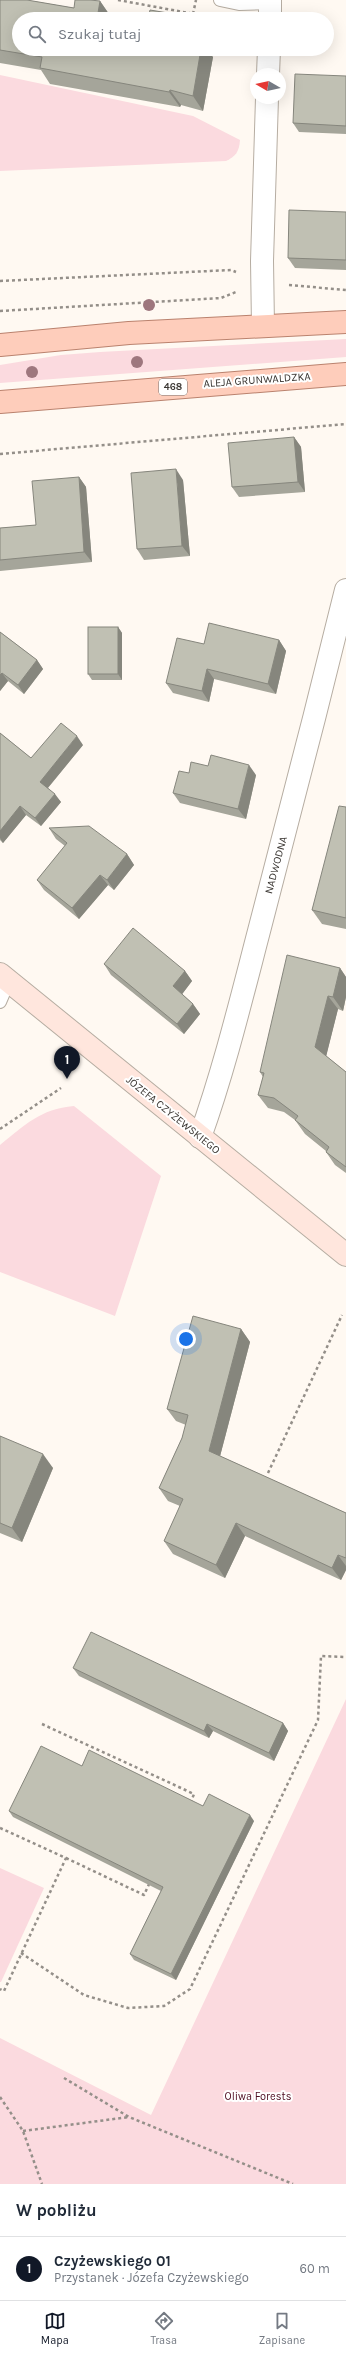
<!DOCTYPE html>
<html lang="pl">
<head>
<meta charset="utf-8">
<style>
  :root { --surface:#fff; --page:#f2f2f3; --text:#1f2937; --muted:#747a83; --line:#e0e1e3; --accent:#111827 }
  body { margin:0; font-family:Karla,sans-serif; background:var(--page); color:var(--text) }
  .compass { position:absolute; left:250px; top:68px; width:36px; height:36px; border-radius:50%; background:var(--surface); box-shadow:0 4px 16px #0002; rotate:279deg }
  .you { position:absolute; left:186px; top:1339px; width:14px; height:14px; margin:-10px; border:3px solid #fff; border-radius:50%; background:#1a73e8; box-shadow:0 0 0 6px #1a73e833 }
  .badge { display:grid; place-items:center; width:26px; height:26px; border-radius:50%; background:var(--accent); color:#fff; font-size:13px; font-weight:700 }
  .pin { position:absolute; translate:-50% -33px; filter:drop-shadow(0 1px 2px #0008) }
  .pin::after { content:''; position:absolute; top:21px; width:14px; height:12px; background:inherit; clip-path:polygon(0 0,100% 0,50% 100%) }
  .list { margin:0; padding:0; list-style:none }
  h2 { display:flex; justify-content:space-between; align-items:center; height:52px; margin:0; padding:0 16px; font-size:17px }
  h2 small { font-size:13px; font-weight:400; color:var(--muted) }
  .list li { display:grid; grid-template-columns:26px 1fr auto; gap:12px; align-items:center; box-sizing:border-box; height:64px; padding:0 16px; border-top:1px solid var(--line) }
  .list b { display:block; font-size:15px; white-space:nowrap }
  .list p { margin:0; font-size:13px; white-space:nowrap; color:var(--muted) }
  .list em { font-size:13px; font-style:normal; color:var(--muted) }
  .icon { flex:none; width:22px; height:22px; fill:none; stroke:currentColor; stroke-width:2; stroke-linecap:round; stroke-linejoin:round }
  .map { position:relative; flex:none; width:346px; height:2184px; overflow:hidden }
  .search { position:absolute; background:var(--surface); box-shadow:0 4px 16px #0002; left:12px; right:12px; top:12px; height:44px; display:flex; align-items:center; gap:10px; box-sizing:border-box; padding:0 14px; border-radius:22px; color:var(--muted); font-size:15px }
  .sheet { height:116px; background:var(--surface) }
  nav { display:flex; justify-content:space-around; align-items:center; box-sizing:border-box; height:56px; border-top:1px solid var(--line); background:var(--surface); font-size:11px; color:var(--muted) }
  nav a { display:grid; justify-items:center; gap:2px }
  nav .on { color:var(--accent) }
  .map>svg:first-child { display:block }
  .green { fill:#fbdadf }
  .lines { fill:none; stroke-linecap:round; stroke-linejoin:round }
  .lane-casing { stroke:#b6ada2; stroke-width:14 }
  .street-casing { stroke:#b6ada2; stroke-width:24 }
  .secondary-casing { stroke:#b6ada2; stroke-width:24 }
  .primary-casing { stroke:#ba826e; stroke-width:24 }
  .path { stroke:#948f89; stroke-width:2.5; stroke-dasharray:3 3; stroke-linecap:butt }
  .lane { stroke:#fff; stroke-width:12 }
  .street { stroke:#fff; stroke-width:22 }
  .secondary { stroke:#ffe6dd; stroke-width:22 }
  .primary { stroke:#fecdbb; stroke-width:22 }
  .tree { fill:#9e777e }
  .wall { fill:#a5a59a }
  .shaded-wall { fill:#86867d }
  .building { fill:#c0c0b3; stroke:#86867d }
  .labels { text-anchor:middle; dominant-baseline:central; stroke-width:4; stroke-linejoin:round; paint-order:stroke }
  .shield { fill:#fff; stroke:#767370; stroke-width:1 }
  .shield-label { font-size:10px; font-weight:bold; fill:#3b3733 }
  .street-label { font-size:11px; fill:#3b3733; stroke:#fff }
  .park-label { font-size:11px; fill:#4e0c20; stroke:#fff }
</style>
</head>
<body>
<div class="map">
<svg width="346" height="2184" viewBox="0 0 346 2184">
  <rect width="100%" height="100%" fill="#fff9f2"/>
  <g class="green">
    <path d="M0,75L193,116L240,140C239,152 236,156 226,161L0,171Z"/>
    <polygon points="346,339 346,357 0,383 0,365 61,355 100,352"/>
    <path d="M74,1106L161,1176L115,1316L0,1272V1145C25,1125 40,1109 74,1106Z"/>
    <polygon points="346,1699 346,2184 0,2184 0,2038 151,2115"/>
    <polygon points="0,1868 44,1888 1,1982 0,1982"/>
  </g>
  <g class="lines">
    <defs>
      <g id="lane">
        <polyline points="220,0 239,4 270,3"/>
        <polyline points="0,1002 9,981"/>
      </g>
      <g id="street">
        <polyline points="270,19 270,0"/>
        <polyline points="268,74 269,49"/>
        <polyline points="263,326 262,261 267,98"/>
        <path d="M200,1137C224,1070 241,1000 259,931C289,817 318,704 346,590"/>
      </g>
      <polyline id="secondary" points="0,974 346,1255"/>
      <g id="primary">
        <polyline points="0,345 129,333 346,322"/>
        <polyline points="0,402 346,374"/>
      </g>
    </defs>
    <use href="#lane" class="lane-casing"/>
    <use href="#street" class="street-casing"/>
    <use href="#secondary" class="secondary-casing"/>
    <use href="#primary" class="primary-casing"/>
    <g class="path">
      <polyline points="118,0 205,16"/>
      <polyline points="193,14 196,0"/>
      <polyline points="0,281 231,270 236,272"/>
      <polyline points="289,285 346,290"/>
      <polyline points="0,311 221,298 236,292"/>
      <polyline points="0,454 346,424"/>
      <polyline points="0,1129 61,1088"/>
      <polyline points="268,1473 342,1315"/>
      <polyline points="42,1724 194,1794 191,1802"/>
      <polyline points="0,1828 66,1858 4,1991 0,1989"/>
      <polyline points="66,1858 144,1895 150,1882"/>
      <polyline points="21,1953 84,1995 128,2008 164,2006 190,1989 318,1720 321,1656 346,1657"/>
      <polyline points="64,2078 129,2117 293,2184"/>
      <polyline points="0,2097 23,2131 42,2184"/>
      <polyline points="23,2131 129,2117"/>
    </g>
    <use href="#lane" class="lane"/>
    <use href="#street" class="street"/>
    <use href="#secondary" class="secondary"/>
    <use href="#primary" class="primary"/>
  </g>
  <g class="tree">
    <circle cx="149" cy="305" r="6"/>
    <circle cx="137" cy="362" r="6"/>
    <circle cx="32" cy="372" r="6"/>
  </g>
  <g class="wall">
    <polygon points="0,0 33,1 74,8 100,1 111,17 19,19 213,57 203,111 181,105 180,107 50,84 41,70 0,63"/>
    <polygon points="346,76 346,134 299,132 293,123"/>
    <polygon points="346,212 346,270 295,268 288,258"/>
    <polygon points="294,437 301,447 305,492 239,497 232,487"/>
    <polygon points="79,477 86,487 92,562 0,571 0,528 36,525"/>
    <polygon points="183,480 190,556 144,560 137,549"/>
    <polygon points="118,627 122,633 122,680 92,680 88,674"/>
    <polygon points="0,632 37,660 43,669 24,694 8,681 0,691"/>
    <polygon points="279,640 286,651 276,694 214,679 209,702 173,693 166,683 204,644"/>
    <polygon points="0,733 31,758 83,745 48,788 61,802 41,826 26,815 3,843 0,840"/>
    <polygon points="189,773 256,775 246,819 180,803 173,793"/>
    <polygon points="346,807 346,929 322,924 312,910"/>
    <polygon points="49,828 127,854 134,865 114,890 108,885 79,919 44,890 37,880 65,846 56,839"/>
    <polygon points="104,964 185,971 192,981 182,994 193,1004 200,1014 184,1034 111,975"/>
    <polygon points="340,968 346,977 346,997 343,1011 338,1009 326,1056 346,1072 346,1173 335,1165 326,1152 326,1151 305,1134 295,1120 284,1112 268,1108 258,1095 263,1077 260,1072"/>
    <polygon points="241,1329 250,1342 220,1456 346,1513 346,1570 341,1580 245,1536 225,1578 173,1554 164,1541 180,1506 168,1501 159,1488 182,1438 186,1425 176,1421 167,1409"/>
    <polygon points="0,1436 53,1468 22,1542 0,1533"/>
    <polygon points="73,1668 283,1723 288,1731 274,1761 213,1731 209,1738 79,1676"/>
    <polygon points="82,1766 203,1806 254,1821 176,1980 134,1960 130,1954 161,1891 13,1817 9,1811"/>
  </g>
  <g class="shaded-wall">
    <polygon points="100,1 111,17 110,19 97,19"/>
    <polygon points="174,14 177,19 173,19"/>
    <polygon points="201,49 207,49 213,57 203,111 193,96"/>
    <polygon points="170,90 181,105 180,107 169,92"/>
    <polygon points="294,437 301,447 305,492 298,482"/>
    <polygon points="176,469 183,480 190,556 182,546"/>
    <polygon points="79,477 86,487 92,562 84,552"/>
    <polygon points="118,627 122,633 122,680 118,674"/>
    <polygon points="279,640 286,651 276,694 268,684"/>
    <polygon points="37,660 43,669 24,694 18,685"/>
    <polygon points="207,669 214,679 209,702 202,691"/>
    <polygon points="2,673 8,681 0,691 0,675"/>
    <polygon points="77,736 83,745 46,790 40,782"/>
    <polygon points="249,765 256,775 246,819 238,809"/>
    <polygon points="55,794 61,802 41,826 35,818"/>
    <polygon points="20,806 26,815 3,843 0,838 0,831"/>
    <polygon points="127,854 134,865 114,890 107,880"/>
    <polygon points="100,875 108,885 79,919 72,908"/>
    <polygon points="340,968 346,977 346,997 343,1011 333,997"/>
    <polygon points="185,971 192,981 180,997 173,986"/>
    <polygon points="328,996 338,1009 325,1061 315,1047"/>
    <polygon points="193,1004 200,1014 184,1034 177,1024"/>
    <polygon points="241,1329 250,1342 218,1464 209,1451"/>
    <polygon points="43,1454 53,1468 22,1542 12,1528"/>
    <polygon points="236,1523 245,1536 225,1578 216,1565"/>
    <polygon points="338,1555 346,1566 346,1570 341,1580 332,1568"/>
    <polygon points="283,1723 288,1731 274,1761 269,1753"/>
    <polygon points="207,1724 213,1731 209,1738 204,1731"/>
    <polygon points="250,1815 254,1821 176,1980 171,1974"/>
  </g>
  <g class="building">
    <polygon points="0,0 27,0 74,8 75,0 90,0 100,1 97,19 19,19 19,49 201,49 193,96 170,90 169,92 40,68 42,57 0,50"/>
    <polygon points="150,10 174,14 173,19 148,19"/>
    <polygon points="295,74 346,76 346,126 293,123"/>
    <polygon points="289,210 346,212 346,260 288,258"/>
    <polygon points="294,437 298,482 232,487 228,443"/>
    <polygon points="176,469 182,546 137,549 131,473"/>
    <polygon points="79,477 84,552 0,560 0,528 36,525 32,481"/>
    <polygon points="209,623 279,640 268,684 207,669 202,691 166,683 177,638 204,644"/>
    <rect x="88" y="627" width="30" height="47"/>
    <polygon points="0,632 37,660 18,685 2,673 0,675"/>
    <polygon points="61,723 77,736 40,782 55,794 35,818 20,806 0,831 0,733 31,758"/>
    <polygon points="211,755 249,765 238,809 173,793 179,771 189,773 191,762 208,766"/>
    <polygon points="339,806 346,807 346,918 312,910"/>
    <polygon points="89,826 127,854 107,880 100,875 72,908 37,880 67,843 49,828"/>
    <polygon points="133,928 185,971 173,986 193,1004 177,1024 104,964"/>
    <polygon points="287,955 340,968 333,997 328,996 315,1047 346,1072 346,1167 326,1152 329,1147 295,1120 298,1116 274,1098 258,1095 264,1073 260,1072"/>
    <polygon points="193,1316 241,1329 209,1451 346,1513 346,1558 338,1555 332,1568 236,1523 216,1565 164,1541 183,1499 159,1488 182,1438 188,1415 167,1409"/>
    <polygon points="0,1436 43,1454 12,1528 0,1523"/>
    <polygon points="91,1632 283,1723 269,1753 207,1724 204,1731 73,1668"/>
    <polygon points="41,1746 82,1766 89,1750 203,1806 209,1794 250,1815 171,1974 130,1954 163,1887 9,1811"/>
  </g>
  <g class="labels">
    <rect class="shield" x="159" y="379" width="28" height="16" rx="3"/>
    <g class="shield-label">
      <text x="173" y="387">468</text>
    </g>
    <g class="street-label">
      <text transform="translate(257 380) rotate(-4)">ALEJA GRUNWALDZKA</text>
      <text transform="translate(276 865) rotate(-75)">NADWODNA</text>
      <text transform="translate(173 1115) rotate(39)">JÓZEFA CZYŻEWSKIEGO</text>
    </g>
    <g class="park-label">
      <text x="258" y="2096">Oliwa Forests</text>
    </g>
  </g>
</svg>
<svg class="compass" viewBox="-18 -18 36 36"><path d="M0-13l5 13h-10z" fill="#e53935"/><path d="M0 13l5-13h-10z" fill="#747a83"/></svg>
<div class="you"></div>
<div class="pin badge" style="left:67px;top:1079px">1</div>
<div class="search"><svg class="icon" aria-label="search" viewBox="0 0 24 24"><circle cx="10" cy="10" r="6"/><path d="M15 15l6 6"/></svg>Szukaj tutaj</div>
</div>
<section class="sheet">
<h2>W pobliżu<small></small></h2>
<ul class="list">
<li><span class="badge">1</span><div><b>Czyżewskiego 01</b><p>Przystanek · Józefa Czyżewskiego</p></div><em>60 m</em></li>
</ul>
</section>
<nav>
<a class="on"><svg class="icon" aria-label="map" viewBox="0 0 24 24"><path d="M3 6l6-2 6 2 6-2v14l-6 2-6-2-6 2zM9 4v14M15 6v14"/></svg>Mapa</a>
<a><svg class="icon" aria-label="directions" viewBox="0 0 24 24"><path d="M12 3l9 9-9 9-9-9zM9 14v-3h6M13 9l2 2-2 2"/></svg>Trasa</a>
<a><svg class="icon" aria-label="saved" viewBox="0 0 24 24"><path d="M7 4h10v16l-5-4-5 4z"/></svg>Zapisane</a>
</nav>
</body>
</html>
